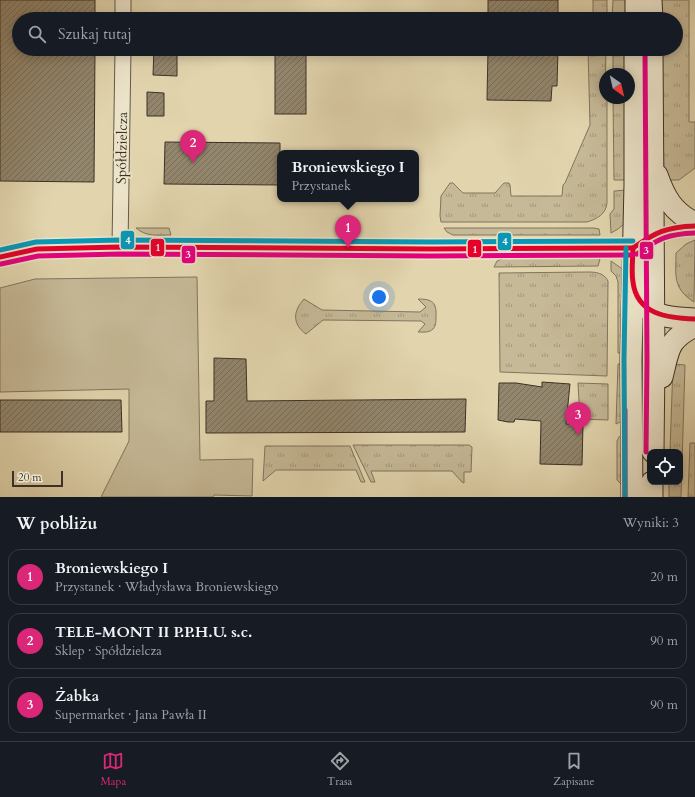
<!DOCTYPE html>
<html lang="pl">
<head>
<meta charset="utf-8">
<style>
  :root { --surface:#171b24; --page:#242831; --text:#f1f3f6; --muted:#9ea1a6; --line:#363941; --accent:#db2777 }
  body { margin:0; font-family:Cardo,serif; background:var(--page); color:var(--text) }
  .controls { position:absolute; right:12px; bottom:12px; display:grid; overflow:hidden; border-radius:8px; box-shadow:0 2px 10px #0003 }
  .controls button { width:36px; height:36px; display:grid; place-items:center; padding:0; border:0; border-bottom:1px solid var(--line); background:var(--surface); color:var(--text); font:20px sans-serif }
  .compass { position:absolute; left:599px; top:68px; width:36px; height:36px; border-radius:50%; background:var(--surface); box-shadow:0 2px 10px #0003; rotate:146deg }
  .scale { position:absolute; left:12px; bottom:10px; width:51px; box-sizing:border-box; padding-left:4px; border:2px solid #3b3127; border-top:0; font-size:11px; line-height:14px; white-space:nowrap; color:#3b3127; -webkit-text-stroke:3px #ece4ca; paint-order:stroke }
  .you { position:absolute; left:379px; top:297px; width:14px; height:14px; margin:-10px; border:3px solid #fff; border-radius:50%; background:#1a73e8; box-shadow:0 0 0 6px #1a73e833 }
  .badge { display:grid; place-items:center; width:26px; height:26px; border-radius:50%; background:var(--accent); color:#fff; font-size:13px; font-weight:700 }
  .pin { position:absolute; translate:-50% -33px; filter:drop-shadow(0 1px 2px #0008) }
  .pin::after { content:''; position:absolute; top:21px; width:14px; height:12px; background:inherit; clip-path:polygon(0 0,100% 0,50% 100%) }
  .popup { position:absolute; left:277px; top:150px; width:142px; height:52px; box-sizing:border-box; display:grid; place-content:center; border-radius:8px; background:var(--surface); filter:drop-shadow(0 1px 3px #0005); font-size:13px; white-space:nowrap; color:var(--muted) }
  .popup b { font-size:15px; color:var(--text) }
  .popup::after { content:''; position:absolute; left:50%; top:100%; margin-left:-8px; border:8px solid transparent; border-top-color:var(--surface) }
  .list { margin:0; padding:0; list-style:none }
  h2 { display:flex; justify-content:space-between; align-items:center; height:52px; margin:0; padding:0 16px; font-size:17px }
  h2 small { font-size:13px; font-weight:400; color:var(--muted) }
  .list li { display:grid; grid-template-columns:26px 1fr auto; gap:12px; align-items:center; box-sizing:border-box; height:56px; margin:0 8px 8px; padding:0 8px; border:1px solid var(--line); border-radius:12px }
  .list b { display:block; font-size:15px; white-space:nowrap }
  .list p { margin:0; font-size:13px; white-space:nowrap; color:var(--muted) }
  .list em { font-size:13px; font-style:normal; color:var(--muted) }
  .icon { flex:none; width:22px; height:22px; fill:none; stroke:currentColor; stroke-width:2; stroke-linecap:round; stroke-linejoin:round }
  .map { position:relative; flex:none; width:695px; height:497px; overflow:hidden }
  .search { position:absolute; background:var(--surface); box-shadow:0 2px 10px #0003; left:12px; right:12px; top:12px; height:44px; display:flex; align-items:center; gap:10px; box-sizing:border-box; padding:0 14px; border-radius:22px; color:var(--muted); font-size:15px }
  .sheet { height:244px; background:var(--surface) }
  nav { display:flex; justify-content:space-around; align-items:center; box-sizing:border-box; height:56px; border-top:1px solid var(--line); background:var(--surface); font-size:11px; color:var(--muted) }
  nav a { display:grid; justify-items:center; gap:2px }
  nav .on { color:var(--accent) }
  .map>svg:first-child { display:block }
  .grass { fill:url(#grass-tufts); stroke:#80755f }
  .green { fill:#c6b997; stroke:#80755f }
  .building { fill:url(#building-hatch); stroke:#3b3127 }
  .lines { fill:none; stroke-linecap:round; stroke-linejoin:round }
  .street-casing { stroke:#655a49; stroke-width:17 }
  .secondary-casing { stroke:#3b3127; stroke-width:23 }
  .street { stroke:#ece4ca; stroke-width:15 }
  .secondary { stroke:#ece4ca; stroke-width:21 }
  .bus-1-casing { stroke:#ece4ca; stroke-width:8 }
  .bus-2-casing { stroke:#ece4ca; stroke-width:8 }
  .bus-3-casing { stroke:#ece4ca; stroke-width:8 }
  .bus-1 { stroke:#e4002b; stroke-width:5 }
  .bus-2 { stroke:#e5007d; stroke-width:5 }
  .bus-3 { stroke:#0997b5; stroke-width:5 }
  .labels { text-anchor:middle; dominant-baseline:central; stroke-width:3.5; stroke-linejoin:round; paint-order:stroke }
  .street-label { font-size:14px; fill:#3b3127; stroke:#ece4ca }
  .line-badge { stroke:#ece4ca; stroke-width:1.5 }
  .badge-label { font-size:11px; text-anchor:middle; font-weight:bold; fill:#fff }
</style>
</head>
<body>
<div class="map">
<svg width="695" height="497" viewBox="0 0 695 497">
  <defs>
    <pattern id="grass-tufts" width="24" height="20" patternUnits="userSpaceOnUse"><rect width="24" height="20" fill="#c6b997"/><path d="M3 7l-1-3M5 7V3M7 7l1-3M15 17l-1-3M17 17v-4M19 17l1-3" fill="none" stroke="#a2977b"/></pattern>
    <pattern id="building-hatch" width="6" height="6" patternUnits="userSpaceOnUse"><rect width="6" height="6" fill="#92866d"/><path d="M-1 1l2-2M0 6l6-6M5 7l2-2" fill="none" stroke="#786e5a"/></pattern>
  </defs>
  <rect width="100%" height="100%" fill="#e2d5ae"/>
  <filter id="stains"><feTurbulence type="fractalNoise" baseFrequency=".005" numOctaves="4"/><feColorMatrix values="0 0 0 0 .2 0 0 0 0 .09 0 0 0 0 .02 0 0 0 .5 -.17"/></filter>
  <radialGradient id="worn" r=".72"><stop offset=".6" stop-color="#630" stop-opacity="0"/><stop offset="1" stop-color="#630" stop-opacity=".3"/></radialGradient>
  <g class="grass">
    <polygon points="593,0 607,0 607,19 598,19 593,15"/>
    <polygon points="613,0 627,0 626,13 623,19 612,19"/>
    <polygon points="657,0 689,0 689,122 695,122 695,168 679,180 666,180 664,169 660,49 676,49 676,19 658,19"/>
    <path d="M588,49H606L605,98H607V203C606,214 597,219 587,222H441L440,216L441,196L450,183H453L463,193H495L504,183H509L510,185L511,196H562L563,185L565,183L590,125Z"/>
    <rect x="613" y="49" width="14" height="25"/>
    <polygon points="613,98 627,98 628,180 614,180"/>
    <polygon points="627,190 624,224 618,229 611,233 610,214 614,209 614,191"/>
    <path d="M136,228H169L171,235C158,235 146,237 136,228Z"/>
    <polygon points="444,228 594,228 599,229 600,235 453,235 447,232"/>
    <path d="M695,240L694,302C672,288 676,275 676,253L686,244Z"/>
    <polygon points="504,258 594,258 600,259 598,266 494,267 497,261"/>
    <polygon points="611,261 621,268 626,274 627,353 618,353 618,282 616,276 611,271"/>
    <path d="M588,272C596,272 604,273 608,281L607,376L500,372L499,273Z"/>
    <path d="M304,299L322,310L420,312L426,307L418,299C432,299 437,302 436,317C436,321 436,326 433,329C429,333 423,332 418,332L425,324L421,321L323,320L306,334C292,324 293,311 304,299Z"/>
    <polygon points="618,364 627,364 624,420 616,424"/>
    <polygon points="673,364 685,365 681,497 669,497 669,482 680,482 680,452 670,452"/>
    <polygon points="578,383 608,384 608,420 580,419"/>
    <polygon points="624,433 623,486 617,480 617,441 619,437"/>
    <polygon points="690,443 695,443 695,497 688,497"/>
    <polygon points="353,445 469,445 472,447 471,472 464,472 464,483 462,482 452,471 371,471 375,482 371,482"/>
    <polygon points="265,446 350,446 365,482 361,482 356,470 276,470 263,481"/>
  </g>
  <polygon class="green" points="197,277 200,460 253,459 252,496 214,495 213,497 101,497 129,441 129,389 0,392 0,288 35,279"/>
  <g class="building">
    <polygon points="0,0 95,0 95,19 19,19 19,49 95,49 94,182 0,181"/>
    <rect x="488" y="0" width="70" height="19"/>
    <polygon points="154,49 177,49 177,76 153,75"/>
    <rect x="275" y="49" width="31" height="65"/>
    <polygon points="488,49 558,49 557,86 552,86 551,101 487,100"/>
    <polygon points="147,92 164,93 164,116 147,116"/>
    <polygon points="165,142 280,143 280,185 164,184"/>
    <polygon points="214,358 246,359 247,401 466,399 465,432 206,433 206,401 214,401"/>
    <polygon points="542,382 570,384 566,424 583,424 582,465 540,464 541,421 515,419 514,422 508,422 498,420 499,383 516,383 542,387"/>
    <polygon points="0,400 121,400 122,432 0,432"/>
  </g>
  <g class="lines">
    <defs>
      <g id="street">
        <polyline points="123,19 123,0"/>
        <polyline points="120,247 123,49"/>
        <polyline points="0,257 37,249 120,247 431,249 633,248"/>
      </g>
      <g id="secondary">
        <polyline points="651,0 652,19"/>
        <polyline points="636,19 636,0"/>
        <polyline points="652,49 654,360 653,452"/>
        <path d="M657,175C665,198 673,212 695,223"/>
        <path d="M643,305C657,318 677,318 695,319"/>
        <path d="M662,377C669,350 667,340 695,326"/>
        <polyline points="632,497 631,359 635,185 635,49"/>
        <polyline points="652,497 652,482"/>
      </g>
    </defs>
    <use href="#street" class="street-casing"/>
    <use href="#secondary" class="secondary-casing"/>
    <use href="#street" class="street"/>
    <use href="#secondary" class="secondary"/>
    <defs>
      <g id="bus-1">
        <path d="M633,248C633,259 631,271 633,282C637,315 668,318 695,319"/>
        <path d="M633,248C656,232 666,227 695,226"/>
        <polyline points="0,257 37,249 120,247 431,249 633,248"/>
      </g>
      <g id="bus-2">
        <polyline points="645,49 647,360 646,452"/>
        <path d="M637,254C659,238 668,234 695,233"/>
        <polyline points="1,264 38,256 120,254 431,256 633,255"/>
        <polyline points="625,410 625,497"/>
      </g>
      <g id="bus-3">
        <polyline points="0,250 36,242 120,240 431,242 633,241"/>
        <polyline points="625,497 624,359 626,248"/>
      </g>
    </defs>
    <use href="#bus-1" class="bus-1-casing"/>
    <use href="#bus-2" class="bus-2-casing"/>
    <use href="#bus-3" class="bus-3-casing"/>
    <use href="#bus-1" class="bus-1"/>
    <use href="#bus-2" class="bus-2"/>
    <use href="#bus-3" class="bus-3"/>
  </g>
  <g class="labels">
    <g class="street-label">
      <text transform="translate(122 148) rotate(-89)">Spółdzielcza</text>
    </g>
  </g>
  <g class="line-badge">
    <rect x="120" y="230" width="15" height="20" rx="4" fill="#0997b5"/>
    <rect x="497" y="232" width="15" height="19" rx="4" fill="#0997b5"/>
    <rect x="150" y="238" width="15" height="19" rx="4" fill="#e4002b"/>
    <rect x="467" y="239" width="15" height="19" rx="4" fill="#e4002b"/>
    <rect x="639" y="241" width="15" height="19" rx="4" fill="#e5007d"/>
    <rect x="181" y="245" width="15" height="19" rx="4" fill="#e5007d"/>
  </g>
  <g class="badge-label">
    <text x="128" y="244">4</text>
    <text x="505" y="245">4</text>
    <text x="158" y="251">1</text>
    <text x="475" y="253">1</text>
    <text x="646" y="254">3</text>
    <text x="188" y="258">3</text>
  </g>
  <rect width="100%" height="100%" filter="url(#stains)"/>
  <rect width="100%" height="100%" fill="url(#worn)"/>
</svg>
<div class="controls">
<button><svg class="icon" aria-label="locate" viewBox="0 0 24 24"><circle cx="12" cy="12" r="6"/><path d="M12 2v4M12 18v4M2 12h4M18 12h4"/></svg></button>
</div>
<svg class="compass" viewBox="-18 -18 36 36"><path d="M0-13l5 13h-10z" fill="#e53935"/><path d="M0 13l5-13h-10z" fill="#9ea1a6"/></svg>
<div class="scale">20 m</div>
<div class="you"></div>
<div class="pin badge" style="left:348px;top:248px">1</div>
<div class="popup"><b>Broniewskiego I</b>Przystanek</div>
<div class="pin badge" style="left:193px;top:163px">2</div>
<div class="pin badge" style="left:578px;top:435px">3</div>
<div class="search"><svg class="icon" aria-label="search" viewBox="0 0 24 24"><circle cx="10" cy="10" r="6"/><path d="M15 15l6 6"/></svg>Szukaj tutaj</div>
</div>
<section class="sheet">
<h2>W pobliżu<small>Wyniki: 3</small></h2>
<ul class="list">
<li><span class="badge">1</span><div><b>Broniewskiego I</b><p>Przystanek · Władysława Broniewskiego</p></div><em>20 m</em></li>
<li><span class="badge">2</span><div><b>TELE-MONT II P.P.H.U. s.c.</b><p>Sklep · Spółdzielcza</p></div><em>90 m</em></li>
<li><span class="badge">3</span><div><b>Żabka</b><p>Supermarket · Jana Pawła II</p></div><em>90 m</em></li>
</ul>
</section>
<nav>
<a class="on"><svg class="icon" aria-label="map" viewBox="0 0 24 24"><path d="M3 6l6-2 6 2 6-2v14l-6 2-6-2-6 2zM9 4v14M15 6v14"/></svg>Mapa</a>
<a><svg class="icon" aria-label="directions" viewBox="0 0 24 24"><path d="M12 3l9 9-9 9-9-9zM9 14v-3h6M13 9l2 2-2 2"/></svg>Trasa</a>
<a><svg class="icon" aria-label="saved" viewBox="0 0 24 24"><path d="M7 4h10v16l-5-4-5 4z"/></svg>Zapisane</a>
</nav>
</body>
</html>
